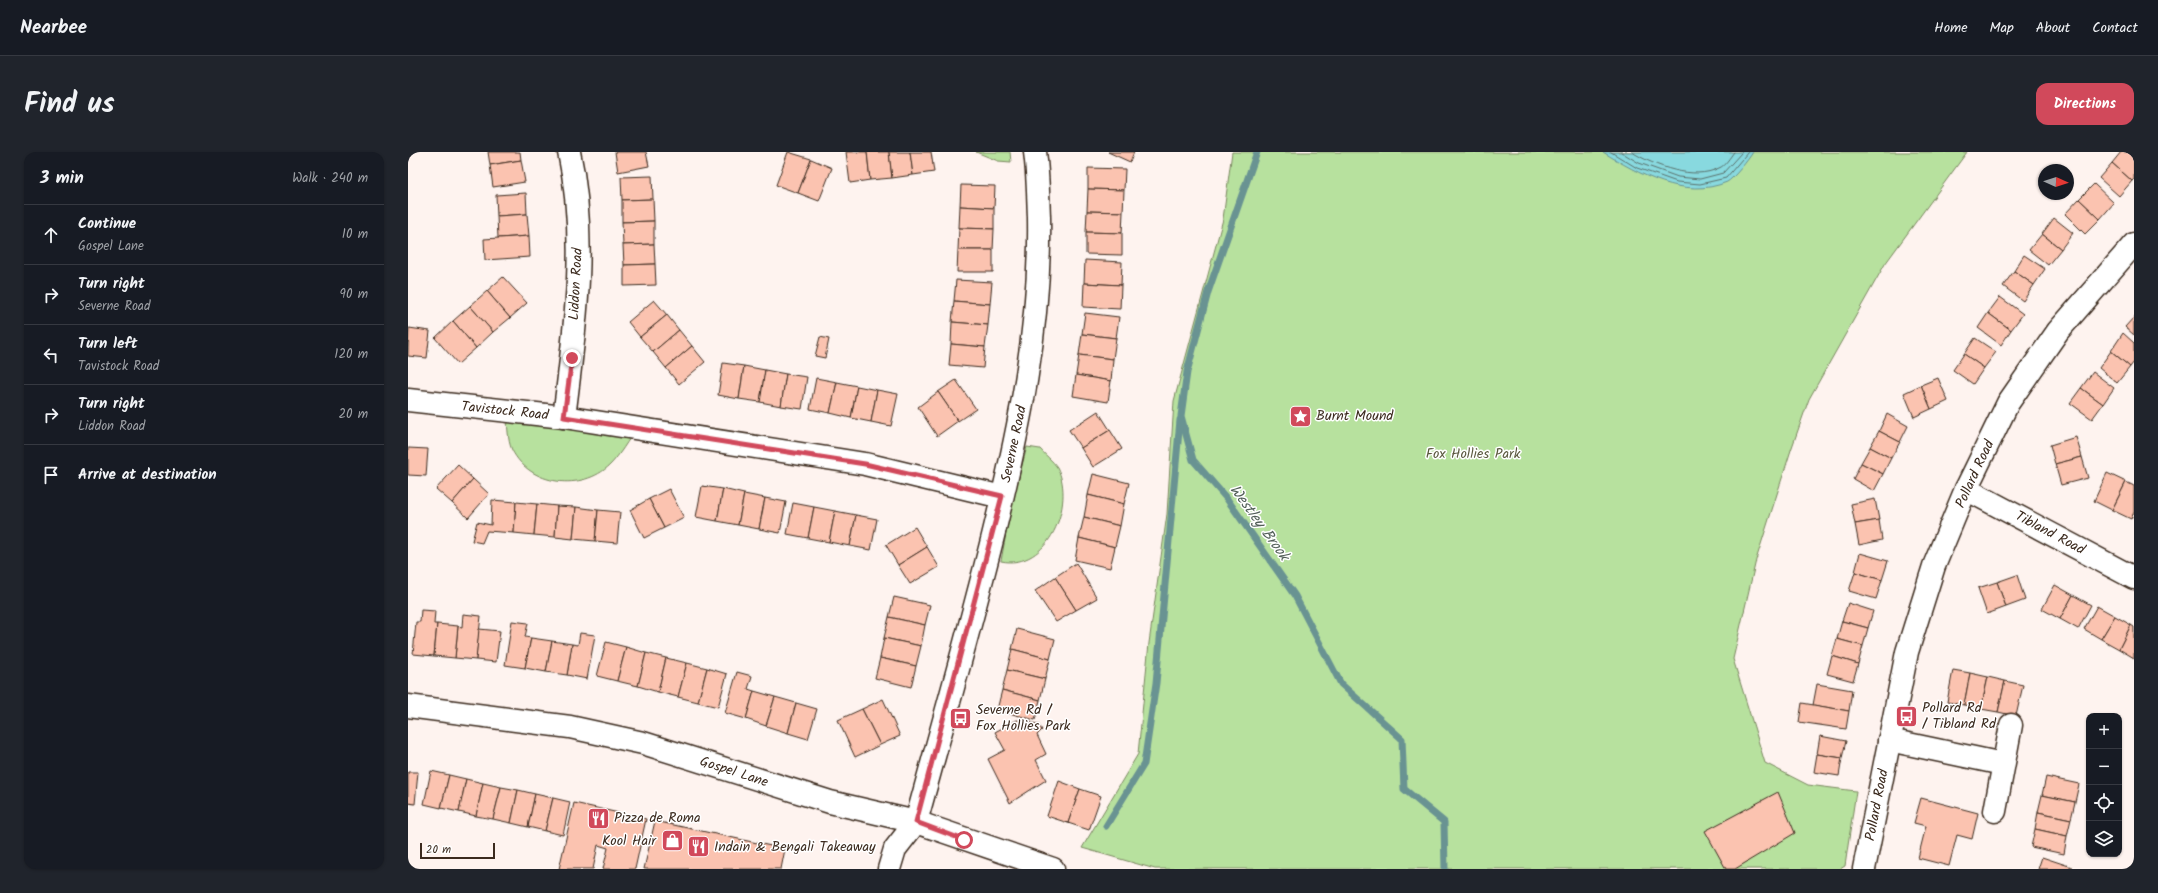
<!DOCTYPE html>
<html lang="en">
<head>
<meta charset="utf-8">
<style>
  :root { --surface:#171b24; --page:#20242c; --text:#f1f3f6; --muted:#9ea1a6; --line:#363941; --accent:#d1495b }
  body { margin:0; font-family:Kalam,sans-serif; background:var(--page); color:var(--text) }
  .controls { position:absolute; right:12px; bottom:12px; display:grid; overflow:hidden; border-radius:8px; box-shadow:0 1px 3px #0004 }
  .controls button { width:36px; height:36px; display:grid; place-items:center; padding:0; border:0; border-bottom:1px solid var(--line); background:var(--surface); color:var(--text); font:20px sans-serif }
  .compass { position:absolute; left:1630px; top:12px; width:36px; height:36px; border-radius:50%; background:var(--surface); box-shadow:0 1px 3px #0004; rotate:93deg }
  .scale { position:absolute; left:12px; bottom:10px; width:75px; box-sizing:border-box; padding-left:4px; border:2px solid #3b2a1e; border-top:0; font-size:11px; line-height:14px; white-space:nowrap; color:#3b2a1e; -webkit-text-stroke:3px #fff; paint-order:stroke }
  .stop { position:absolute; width:12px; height:12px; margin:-9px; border:3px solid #d1495b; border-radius:50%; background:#fff }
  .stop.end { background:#d1495b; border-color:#fff; box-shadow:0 1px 4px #0008 }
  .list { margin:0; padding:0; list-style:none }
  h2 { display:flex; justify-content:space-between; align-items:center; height:52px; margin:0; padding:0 16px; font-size:17px }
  h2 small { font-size:13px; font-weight:400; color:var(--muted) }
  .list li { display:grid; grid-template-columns:26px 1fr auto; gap:12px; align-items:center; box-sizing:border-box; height:60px; padding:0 16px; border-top:1px solid var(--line) }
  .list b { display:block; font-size:15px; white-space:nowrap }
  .list p { margin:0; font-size:13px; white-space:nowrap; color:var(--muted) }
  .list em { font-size:13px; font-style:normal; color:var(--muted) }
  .icon { flex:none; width:22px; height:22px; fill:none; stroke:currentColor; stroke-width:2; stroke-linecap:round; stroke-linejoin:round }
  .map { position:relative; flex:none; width:1726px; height:717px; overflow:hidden; border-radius:12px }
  header { display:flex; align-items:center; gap:24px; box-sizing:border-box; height:56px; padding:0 20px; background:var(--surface); border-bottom:1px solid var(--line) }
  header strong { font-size:19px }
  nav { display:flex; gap:22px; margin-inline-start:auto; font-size:14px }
  .intro { display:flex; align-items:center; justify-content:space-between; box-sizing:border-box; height:96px; padding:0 24px }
  h1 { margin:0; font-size:28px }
  .button { padding:10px 18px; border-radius:12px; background:var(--accent); color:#fff; font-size:14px; font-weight:700 }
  main { display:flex; gap:24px; padding:0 24px }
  aside { flex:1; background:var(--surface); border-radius:12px; box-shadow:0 1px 3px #0004 }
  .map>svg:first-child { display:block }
  .green { fill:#b7e19e; stroke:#79865e }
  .water { fill:#88d9df; stroke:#699392 }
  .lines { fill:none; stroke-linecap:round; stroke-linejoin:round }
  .shore { stroke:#5a706b; stroke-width:1 }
  .stream { stroke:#699392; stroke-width:7 }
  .building { fill:#fbc3b0; stroke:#3b2a1e }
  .minor-casing { stroke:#3b2a1e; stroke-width:25 }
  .minor { stroke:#fff; stroke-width:22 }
  .route { stroke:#d1495b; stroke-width:5 }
  .labels { text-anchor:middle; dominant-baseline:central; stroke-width:3; stroke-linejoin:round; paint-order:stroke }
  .street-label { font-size:14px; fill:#3b2a1e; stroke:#fff }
  .poi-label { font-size:14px; fill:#3b2a1e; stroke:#fff; text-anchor:start }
  .park-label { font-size:14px; fill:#5a583e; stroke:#fff }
  .water-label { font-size:15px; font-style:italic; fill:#525f58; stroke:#fff }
</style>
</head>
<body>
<header>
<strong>Nearbee</strong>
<nav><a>Home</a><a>Map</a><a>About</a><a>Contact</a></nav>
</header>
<div class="intro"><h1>Find us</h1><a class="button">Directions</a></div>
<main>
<aside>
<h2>3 min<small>Walk · 240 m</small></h2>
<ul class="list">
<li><svg class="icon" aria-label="ahead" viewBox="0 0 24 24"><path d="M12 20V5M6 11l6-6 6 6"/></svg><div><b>Continue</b><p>Gospel Lane</p></div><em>10 m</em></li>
<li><svg class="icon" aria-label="right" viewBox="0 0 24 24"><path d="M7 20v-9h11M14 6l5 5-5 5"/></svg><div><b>Turn right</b><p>Severne Road</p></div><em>90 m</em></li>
<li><svg class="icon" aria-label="left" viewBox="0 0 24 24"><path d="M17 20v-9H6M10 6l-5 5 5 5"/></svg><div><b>Turn left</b><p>Tavistock Road</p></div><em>120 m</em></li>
<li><svg class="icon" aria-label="right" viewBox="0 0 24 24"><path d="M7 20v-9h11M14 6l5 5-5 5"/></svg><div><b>Turn right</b><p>Liddon Road</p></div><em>20 m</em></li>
<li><svg class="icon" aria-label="arrive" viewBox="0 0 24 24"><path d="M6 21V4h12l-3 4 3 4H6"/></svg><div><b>Arrive at destination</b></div></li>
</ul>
</aside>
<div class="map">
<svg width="1726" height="717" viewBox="0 0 1726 717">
  <rect width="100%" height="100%" fill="#fef3ef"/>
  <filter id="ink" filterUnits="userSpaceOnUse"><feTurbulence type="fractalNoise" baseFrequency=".025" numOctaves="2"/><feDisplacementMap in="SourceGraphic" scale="8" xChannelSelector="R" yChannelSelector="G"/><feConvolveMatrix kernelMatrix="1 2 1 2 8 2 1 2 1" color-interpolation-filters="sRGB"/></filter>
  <g filter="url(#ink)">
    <g class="green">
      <polygon points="568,0 602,0 603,10 590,9"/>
      <polygon points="824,0 1559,0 1477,112 1401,247 1383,298 1348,408 1325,507 1357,611 1400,633 1448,639 1437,714 1432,717 747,717 674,696 730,602 741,491 759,362 766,249 815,67"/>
      <path d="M98,259L229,276C220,288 212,303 202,313C174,340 122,334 104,298C99,288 100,270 98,259Z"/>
      <path d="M619,295L632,297C637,303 645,309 649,315C668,352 640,419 593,409L604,349Z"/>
    </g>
    <path class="water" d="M1195,0H1345C1341,7 1325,27 1319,30C1277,48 1230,22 1195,0Z"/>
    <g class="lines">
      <g class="shore">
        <polyline points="1203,0 1229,16 1269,30 1292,32 1318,26 1340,0"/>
        <polyline points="1213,0 1231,11 1270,25 1292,27 1315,21 1334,0"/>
        <path d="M1224,0C1246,14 1286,29 1311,16C1317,14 1322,5 1326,0"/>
      </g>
      <g class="stream">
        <polyline points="849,0 800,140 779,220 773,264 785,308 819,347 887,444 933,532 994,587 996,637 1036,670 1037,717"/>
        <polyline points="698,674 736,612 748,531 772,268"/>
      </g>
    </g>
    <g class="building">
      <polygon points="80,0 112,0 113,8 82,13"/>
      <polygon points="207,0 238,0 241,14 210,20"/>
      <polygon points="380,0 403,7 390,41 368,33"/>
      <polygon points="438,0 459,0 462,28 442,31"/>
      <polygon points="459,0 481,0 484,26 462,28"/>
      <polygon points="481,0 502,0 505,23 484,26"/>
      <polygon points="502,0 523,0 526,20 505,23"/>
      <polygon points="700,0 726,0 722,10"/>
      <polygon points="1713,0 1721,0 1726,5 1726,27 1724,29 1704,11"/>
      <polygon points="403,7 424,16 411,49 390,41"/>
      <polygon points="113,8 117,30 85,35 82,13"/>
      <polygon points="1704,11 1724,29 1711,44 1691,26"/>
      <polygon points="680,16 717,17 716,38 680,37"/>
      <polygon points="244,24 245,47 214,48 213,25"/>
      <polygon points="1686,32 1706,51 1692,67 1671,47"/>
      <polygon points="553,33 587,34 586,56 552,54"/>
      <polygon points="680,37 716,38 715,60 679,59"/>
      <polygon points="118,41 119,62 89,64 88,43"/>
      <polygon points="245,47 246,69 214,70 214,48"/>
      <polygon points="1671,47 1692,67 1677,82 1657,62"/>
      <polygon points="552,54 586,56 586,77 551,76"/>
      <polygon points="679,59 715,60 714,81 678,80"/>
      <polygon points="119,62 121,84 90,86 89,64"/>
      <polygon points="1646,66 1665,81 1653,97 1634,82"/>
      <polygon points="246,69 246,92 215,93 214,70"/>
      <polygon points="551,76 586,77 585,98 550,98"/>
      <polygon points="678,80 714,81 714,103 678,102"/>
      <polygon points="1634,82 1653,97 1640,113 1621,98"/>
      <polygon points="121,84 122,105 77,108 76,87"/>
      <polygon points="246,92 247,112 216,113 215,93"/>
      <polygon points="550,98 585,98 585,120 549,120"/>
      <polygon points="1616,103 1637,117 1626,133 1606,119"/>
      <polygon points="677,108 714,110 713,133 676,131"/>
      <polygon points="247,112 248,133 216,134 216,113"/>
      <polygon points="1606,119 1626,133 1615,149 1595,134"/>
      <polygon points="95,125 119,151 102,166 79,139"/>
      <polygon points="548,128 584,130 582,152 546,149"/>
      <polygon points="676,131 713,133 712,157 675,155"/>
      <polygon points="79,139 102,166 85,180 62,154"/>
      <polygon points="1592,145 1615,162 1603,178 1580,161"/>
      <polygon points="246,148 259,163 232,185 220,170"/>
      <polygon points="546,149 582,152 580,173 544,170"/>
      <polygon points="62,154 85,180 68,196 45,169"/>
      <polygon points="677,161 711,165 708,186 674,182"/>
      <polygon points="1580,161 1603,178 1593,193 1570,176"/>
      <polygon points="259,163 271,178 245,200 232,185"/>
      <polygon points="1726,165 1726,183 1717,175"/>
      <polygon points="45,169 68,196 50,212 27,186"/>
      <polygon points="544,170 580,173 577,195 543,192"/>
      <polygon points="1,176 22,179 19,206 0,204"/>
      <polygon points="271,178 284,194 258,216 245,200"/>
      <polygon points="1715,181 1726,191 1726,210 1722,215 1703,199"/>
      <polygon points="674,182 708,186 705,207 671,203"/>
      <polygon points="412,185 421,187 417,206 407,204"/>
      <polygon points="1567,186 1588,200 1576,216 1556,202"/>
      <polygon points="543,192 577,195 575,216 541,213"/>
      <polygon points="284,194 297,210 271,232 258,216"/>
      <polygon points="1703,199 1722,215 1709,231 1691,216"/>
      <polygon points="1556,202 1576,216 1565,232 1545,218"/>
      <polygon points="671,203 705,207 703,229 668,223"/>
      <polygon points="315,211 336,214 331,247 310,243"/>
      <polygon points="336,214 357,218 352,250 331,247"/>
      <polygon points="357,218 378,222 373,254 352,250"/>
      <polygon points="1685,220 1706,236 1695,252 1673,236"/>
      <polygon points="378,222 399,225 394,257 373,254"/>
      <polygon points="668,223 703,229 700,250 665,244"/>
      <polygon points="408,226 429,230 422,261 402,257"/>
      <polygon points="1530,226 1540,249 1523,257 1513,233"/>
      <polygon points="548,228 568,257 550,269 530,240"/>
      <polygon points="429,230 449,234 443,266 422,261"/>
      <polygon points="1513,233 1523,257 1506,265 1496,241"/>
      <polygon points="449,234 469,238 463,270 443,266"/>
      <polygon points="1673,236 1695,252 1684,267 1662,251"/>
      <polygon points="469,238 490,242 483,274 463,270"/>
      <polygon points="530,240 550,269 529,284 510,255"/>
      <polygon points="690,259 702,278 673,296 661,278"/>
      <polygon points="1479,262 1500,274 1492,290 1471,279"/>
      <polygon points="702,278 714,297 685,315 673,296"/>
      <polygon points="1471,279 1492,290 1483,306 1462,295"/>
      <polygon points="1668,285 1674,305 1647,312 1642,293"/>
      <polygon points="1462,295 1483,306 1475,322 1453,311"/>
      <polygon points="0,296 20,297 18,324 0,323"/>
      <polygon points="1674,305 1680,326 1653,333 1647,312"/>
      <polygon points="1453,311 1475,322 1466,339 1445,327"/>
      <polygon points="50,313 65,327 44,351 28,337"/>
      <polygon points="1699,321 1718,330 1704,358 1686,349"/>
      <polygon points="685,322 721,331 716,352 680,343"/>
      <polygon points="65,327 81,342 60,366 44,351"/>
      <polygon points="1718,330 1726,334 1726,360 1723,367 1704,358"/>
      <polygon points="294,334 315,337 309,369 288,365"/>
      <polygon points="261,337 276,366 256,376 241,347"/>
      <polygon points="315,337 336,342 330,373 309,369"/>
      <polygon points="336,342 357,346 351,377 330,373"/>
      <polygon points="680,343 716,352 712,374 676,365"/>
      <polygon points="357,346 378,350 372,381 351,377"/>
      <polygon points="241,347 256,376 236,386 222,358"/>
      <polygon points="1467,347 1471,368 1447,372 1443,352"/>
      <polygon points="84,348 108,350 106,381 79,379 74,391 64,389 69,370 83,373"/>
      <polygon points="108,350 129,352 126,383 106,381"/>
      <polygon points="385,351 406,355 400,386 379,382"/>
      <polygon points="129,352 149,354 147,385 126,383"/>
      <polygon points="149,354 168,355 165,387 147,385"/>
      <polygon points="168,355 190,358 187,389 165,387"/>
      <polygon points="406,355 427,359 421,390 400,386"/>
      <polygon points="190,358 212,360 209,391 187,389"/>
      <polygon points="427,359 448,363 442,394 421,390"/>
      <polygon points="448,363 469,367 463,398 442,394"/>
      <polygon points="676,365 712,374 707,395 671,386"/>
      <polygon points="1471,368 1474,388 1451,393 1447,372"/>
      <polygon points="507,375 519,395 490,413 478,393"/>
      <polygon points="671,386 707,395 702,416 667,408"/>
      <polygon points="519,395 531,415 502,432 490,413"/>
      <polygon points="1452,401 1480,409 1474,428 1447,420"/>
      <polygon points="668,411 689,446 668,458 647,425"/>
      <polygon points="1447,420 1474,428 1468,447 1441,439"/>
      <polygon points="1609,423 1617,448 1598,455 1589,430"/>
      <polygon points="647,425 668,458 648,470 627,439"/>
      <polygon points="1589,430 1598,455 1579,462 1570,436"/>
      <polygon points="1647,433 1665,443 1652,467 1634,457"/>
      <polygon points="1665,443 1683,453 1670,477 1652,467"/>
      <polygon points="486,445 522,453 517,473 481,465"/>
      <polygon points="1440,451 1465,459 1460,476 1434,469"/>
      <polygon points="1689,454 1707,464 1693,487 1676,477"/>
      <polygon points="13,458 27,459 26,472 29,472 26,504 5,502 8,470 12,470"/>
      <polygon points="55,462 73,464 68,508 47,506 50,474 54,475"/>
      <polygon points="1707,464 1723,473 1711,497 1693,487"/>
      <polygon points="481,465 517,473 513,494 476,486"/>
      <polygon points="104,469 120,471 117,485 123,486 117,516 97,513"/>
      <polygon points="1434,469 1460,476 1455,494 1429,487"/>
      <polygon points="29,472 50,474 47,506 26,504"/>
      <polygon points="1723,473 1726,475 1726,506 1711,497"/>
      <polygon points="71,477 92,479 88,510 68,508"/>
      <polygon points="609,477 647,487 642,507 604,497"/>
      <polygon points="172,481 187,483 179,527 159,523 164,492 170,493"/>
      <polygon points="123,486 144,489 138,520 117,516"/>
      <polygon points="476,486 513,494 508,514 472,506"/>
      <polygon points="1429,487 1455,494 1450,512 1424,504"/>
      <polygon points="144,489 164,492 159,523 138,520"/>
      <polygon points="198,490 218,495 209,529 189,524"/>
      <polygon points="218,495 238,501 230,534 209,529"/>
      <polygon points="604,497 642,507 637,527 599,518"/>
      <polygon points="238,501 258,506 250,540 230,534"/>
      <polygon points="1424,504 1450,512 1445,529 1419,522"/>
      <polygon points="258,506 279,511 270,545 250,540"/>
      <polygon points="472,506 508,514 503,535 467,526"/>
      <polygon points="279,511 299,516 290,550 270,545"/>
      <polygon points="299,516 319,522 310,555 290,550"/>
      <polygon points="599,518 637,527 632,548 594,538"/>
      <polygon points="1545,518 1562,521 1556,553 1539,550"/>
      <polygon points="329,520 344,524 340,537 346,539 338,567 317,561"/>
      <polygon points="1562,521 1580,525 1573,557 1556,553"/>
      <polygon points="1580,525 1597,529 1590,560 1573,557"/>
      <polygon points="1597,529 1615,533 1608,564 1590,560"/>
      <polygon points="1409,532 1444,538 1441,559 1405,553"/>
      <polygon points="594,538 632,548 627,568 589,558"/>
      <polygon points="346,539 367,545 358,574 338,567"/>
      <polygon points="367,545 388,551 380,581 358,574"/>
      <polygon points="475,547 492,584 472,593 454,557"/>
      <polygon points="388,551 409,557 400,587 380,581"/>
      <polygon points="1394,551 1441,559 1438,577 1391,570"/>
      <polygon points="454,557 472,593 447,605 430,568"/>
      <polygon points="609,568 630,572 634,578 629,583 638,602 628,608 638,628 602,651 580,607 597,598 587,580"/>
      <polygon points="1412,584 1438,589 1434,606 1409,602"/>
      <polygon points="1409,602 1434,606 1431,624 1406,620"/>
      <polygon points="23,619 41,623 33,656 16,652"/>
      <polygon points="0,620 10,620 7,652 0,651"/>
      <polygon points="41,623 58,627 51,660 33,656"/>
      <polygon points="1638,625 1671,632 1667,650 1634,643"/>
      <polygon points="58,627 75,631 68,664 51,660"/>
      <polygon points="651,629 672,637 660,671 639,664"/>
      <polygon points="75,631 93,635 85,667 68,664"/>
      <polygon points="93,635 110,638 103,671 85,667"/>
      <polygon points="672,637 693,644 681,678 660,671"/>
      <polygon points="110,638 127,642 120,675 103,671"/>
      <polygon points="1370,640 1387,681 1327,717 1318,717 1297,679"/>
      <polygon points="127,642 145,646 137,679 120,675"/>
      <polygon points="1634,643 1667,650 1663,667 1630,660"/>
      <polygon points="145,646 162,650 155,683 137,679"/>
      <polygon points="1513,646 1570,661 1564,687 1549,683 1541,714 1510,706 1518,674 1506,671"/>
      <polygon points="166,651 238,667 227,717 195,717 200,696 190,693 185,717 151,717"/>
      <polygon points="1630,660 1663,667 1659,684 1627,677"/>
      <polygon points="247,669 377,697 373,717 236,717"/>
      <polygon points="1627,677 1659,684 1656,702 1623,695"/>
      <polygon points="1634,705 1664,715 1663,717 1630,717"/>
    </g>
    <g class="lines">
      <defs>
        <g id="minor">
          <polyline points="0,248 156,265 457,312 594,345"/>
          <path d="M156,265C167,177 180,88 161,0"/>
          <polyline points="1558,337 1726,426"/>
          <polyline points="0,554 162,575 235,591 422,650 508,670 645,717"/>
          <polyline points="1481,588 1595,612"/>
          <polyline points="1587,659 1603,573"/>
          <path d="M481,717L487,697L508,670C534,575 561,480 585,384C611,279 633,174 631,65C630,43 630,22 627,0"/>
          <polyline points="1456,717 1499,500 1526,414 1558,337 1600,251 1650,179 1726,92"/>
        </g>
      </defs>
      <use href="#minor" class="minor-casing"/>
      <use href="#minor" class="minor"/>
    </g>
  </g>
  <g class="lines" filter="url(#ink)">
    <polyline class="route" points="164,206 156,265 457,312 594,344 508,670 556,688"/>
  </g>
  <defs>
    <symbol id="sight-square" viewBox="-11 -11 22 22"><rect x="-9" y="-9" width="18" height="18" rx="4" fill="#d1495b" stroke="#fff"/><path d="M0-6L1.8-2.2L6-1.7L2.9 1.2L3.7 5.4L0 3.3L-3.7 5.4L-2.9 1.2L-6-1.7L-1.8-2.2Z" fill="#fff"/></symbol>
    <symbol id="bus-square" viewBox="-11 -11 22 22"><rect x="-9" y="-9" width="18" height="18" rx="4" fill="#d1495b" stroke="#fff"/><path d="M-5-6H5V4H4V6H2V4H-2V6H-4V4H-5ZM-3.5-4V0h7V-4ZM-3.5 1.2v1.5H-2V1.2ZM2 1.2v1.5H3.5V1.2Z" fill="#fff"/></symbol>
    <symbol id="restaurant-square" viewBox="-11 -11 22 22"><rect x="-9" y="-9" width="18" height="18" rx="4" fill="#d1495b" stroke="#fff"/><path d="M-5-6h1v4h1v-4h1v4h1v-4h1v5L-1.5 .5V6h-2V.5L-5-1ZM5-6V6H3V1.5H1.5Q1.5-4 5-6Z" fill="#fff"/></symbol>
    <symbol id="shop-square" viewBox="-11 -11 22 22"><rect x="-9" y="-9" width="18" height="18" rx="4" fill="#d1495b" stroke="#fff"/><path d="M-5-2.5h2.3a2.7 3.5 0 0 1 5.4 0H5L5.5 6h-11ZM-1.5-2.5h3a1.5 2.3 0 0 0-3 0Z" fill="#fff"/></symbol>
  </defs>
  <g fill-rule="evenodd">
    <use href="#sight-square" x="880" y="252" width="25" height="25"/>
    <use href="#bus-square" x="1486" y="552" width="25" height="25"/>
    <use href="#bus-square" x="540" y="554" width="25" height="25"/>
    <use href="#restaurant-square" x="178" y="654" width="25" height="25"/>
    <use href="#shop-square" x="252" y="676" width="25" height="25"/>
    <use href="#restaurant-square" x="278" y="682" width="25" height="25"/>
  </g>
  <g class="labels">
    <g class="street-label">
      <text transform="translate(168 132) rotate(-87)">Liddon Road</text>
      <text transform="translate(97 259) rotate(6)">Tavistock Road</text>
      <text transform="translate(606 292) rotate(-78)">Severne Road</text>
      <text transform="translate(1567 322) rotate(-65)">Pollard Road</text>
      <text transform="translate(1642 381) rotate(28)">Tibland Road</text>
      <text transform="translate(326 620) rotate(18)">Gospel Lane</text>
      <text transform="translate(1469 653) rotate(-79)">Pollard Road</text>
    </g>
    <g class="poi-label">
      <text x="908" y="264">Burnt Mound</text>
      <text x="1514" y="556">Pollard Rd<tspan x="1514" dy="16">/ Tibland Rd</tspan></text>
      <text x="568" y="558">Severne Rd /<tspan x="568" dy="16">Fox Hollies Park</tspan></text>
      <text x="206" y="666">Pizza de Roma</text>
      <text x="248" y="689" text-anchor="end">Kool Hair</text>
      <text x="306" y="695">Indain &amp; Bengali Takeaway</text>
    </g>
    <g class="park-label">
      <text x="1065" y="302">Fox Hollies Park</text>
    </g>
    <g class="water-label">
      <text transform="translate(851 371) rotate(54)">Westley Brook</text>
    </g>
  </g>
</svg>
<div class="controls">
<button>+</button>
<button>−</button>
<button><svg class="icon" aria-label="locate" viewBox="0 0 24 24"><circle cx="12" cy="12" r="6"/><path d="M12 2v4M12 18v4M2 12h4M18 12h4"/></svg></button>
<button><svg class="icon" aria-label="layers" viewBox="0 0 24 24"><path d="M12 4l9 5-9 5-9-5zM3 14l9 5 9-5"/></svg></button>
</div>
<svg class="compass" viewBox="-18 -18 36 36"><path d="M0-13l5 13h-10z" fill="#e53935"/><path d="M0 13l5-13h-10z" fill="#9ea1a6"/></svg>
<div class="scale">20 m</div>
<div class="stop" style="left:556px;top:688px"></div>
<div class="stop end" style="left:164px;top:206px"></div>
</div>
</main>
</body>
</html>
